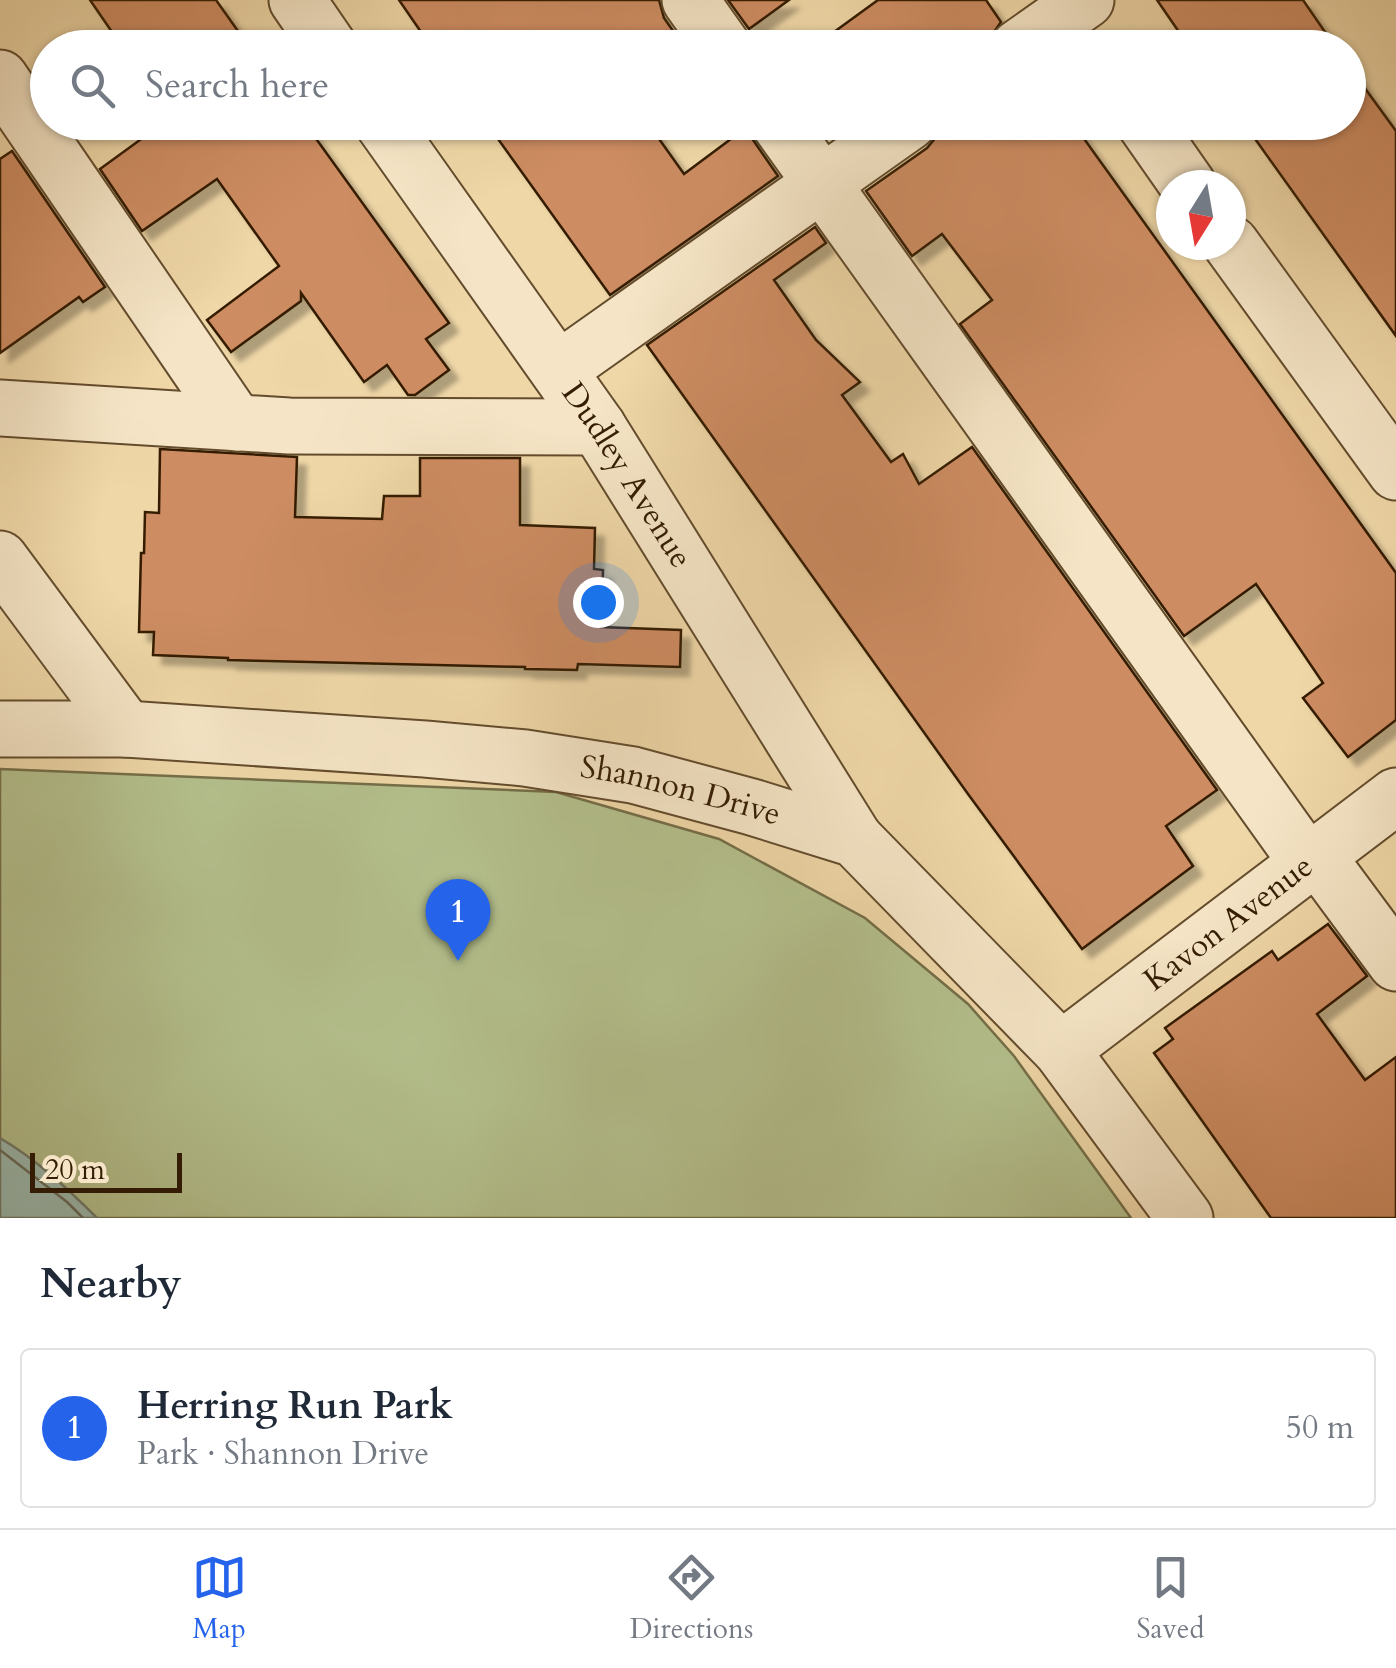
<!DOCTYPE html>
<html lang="en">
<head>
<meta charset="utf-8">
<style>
  :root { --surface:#fff; --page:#f2f2f3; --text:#1f2937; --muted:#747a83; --line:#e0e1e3; --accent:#2563eb }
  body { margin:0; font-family:Cardo,serif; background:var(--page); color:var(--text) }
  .compass { position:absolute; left:1156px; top:170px; width:90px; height:90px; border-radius:50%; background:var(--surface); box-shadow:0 2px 8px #0004; rotate:191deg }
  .scale { position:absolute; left:30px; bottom:25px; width:152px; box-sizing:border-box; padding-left:10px; border:5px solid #341d04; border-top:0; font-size:28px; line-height:35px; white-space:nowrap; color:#341d04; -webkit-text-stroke:8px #f5e5c6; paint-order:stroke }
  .you { position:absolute; left:598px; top:602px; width:35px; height:35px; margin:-25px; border:8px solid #fff; border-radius:50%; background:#1a73e8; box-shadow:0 0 0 15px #1a73e833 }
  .badge { display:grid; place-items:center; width:65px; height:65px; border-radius:50%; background:var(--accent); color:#fff; font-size:32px; font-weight:700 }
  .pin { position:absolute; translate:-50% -82px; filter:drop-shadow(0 2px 5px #0008) }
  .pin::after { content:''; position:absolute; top:52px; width:35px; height:30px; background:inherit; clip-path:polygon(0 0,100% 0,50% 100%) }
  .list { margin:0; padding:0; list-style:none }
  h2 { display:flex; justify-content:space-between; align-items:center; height:130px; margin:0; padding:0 40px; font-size:42px }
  h2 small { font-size:32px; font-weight:400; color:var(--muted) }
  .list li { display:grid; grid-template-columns:65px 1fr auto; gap:30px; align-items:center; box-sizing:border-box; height:160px; margin:0 20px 20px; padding:0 20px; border:2px solid var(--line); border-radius:10px }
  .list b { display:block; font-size:38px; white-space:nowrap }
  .list p { margin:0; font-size:32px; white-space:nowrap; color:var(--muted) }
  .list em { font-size:32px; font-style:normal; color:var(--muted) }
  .icon { flex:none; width:55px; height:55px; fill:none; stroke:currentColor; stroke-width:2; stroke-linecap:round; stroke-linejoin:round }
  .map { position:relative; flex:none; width:1396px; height:1218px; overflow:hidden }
  .search { position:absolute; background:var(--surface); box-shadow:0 2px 8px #0004; left:30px; right:30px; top:30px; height:110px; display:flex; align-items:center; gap:25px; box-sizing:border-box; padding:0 35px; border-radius:55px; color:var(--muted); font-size:38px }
  .sheet { height:310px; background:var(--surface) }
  nav { display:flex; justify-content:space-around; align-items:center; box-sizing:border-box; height:140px; border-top:2px solid var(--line); background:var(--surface); font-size:28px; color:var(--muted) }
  nav a { display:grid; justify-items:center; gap:5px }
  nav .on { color:var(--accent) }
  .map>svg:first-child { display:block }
  .green { fill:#b3bf8c; stroke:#746e48; stroke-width:2.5 }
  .water { fill:#9ab8ad; stroke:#717a69; stroke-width:2.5 }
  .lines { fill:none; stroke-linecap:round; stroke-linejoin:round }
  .shore { stroke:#676a58; stroke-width:2.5 }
  .building { fill:#cd8c62; stroke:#341d04; stroke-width:2.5; filter:url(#shadow) }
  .minor-casing { stroke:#634c2d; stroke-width:59 }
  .minor { stroke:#f5e5c6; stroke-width:55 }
  .labels { text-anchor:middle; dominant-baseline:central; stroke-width:9; stroke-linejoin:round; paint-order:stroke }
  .street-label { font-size:32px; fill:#341d04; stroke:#f5e5c6 }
</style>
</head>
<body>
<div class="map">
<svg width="1396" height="1218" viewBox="0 0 1396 1218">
  <defs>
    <filter id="shadow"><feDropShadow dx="9" dy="9" stdDeviation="2.5" flood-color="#0004"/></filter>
  </defs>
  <rect width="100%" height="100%" fill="#efd7a7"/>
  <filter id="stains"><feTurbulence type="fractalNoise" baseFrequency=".002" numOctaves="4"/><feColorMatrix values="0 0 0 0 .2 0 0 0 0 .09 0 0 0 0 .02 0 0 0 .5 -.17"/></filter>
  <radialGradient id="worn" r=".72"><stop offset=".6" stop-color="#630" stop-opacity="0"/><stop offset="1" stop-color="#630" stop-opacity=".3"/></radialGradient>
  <polygon class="green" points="0,769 556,792 719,839 865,918 968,1004 1014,1056 1131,1218 0,1218"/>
  <path class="water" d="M0,1138C36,1159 68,1189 97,1218H0Z"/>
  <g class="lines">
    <polyline class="shore" points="0,1150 67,1202 83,1218"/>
  </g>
  <g class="building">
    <polygon points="90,0 216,0 250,48 123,48"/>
    <polygon points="399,0 659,0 664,18 685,48 432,48"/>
    <polygon points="728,0 789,0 749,29"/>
    <polygon points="878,0 986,0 1001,22 989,39 977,48 812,48"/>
    <polygon points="1157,0 1303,0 1336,48 1190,48"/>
    <polygon points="1348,65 1396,131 1396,336 1243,122 1348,122"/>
    <polygon points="150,122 304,122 449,323 426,339 449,370 415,395 408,395 387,365 364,382 301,293 301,301 231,352 207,320 279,266 217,179 142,231 100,169 155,129"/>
    <polygon points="506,122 647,122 684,174 747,127 753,140 778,176 610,295 493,132"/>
    <polygon points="940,122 1072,122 1396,573 1396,720 1348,757 1303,698 1323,683 1256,584 1184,636 960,324 992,300 942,234 912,256 866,191 927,148 937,136"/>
    <polygon points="12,151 105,287 83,302 79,297 0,353 0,159"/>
    <polygon points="815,227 826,243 774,280 816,340 860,382 842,395 891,462 903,454 919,484 972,447 1217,790 1166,826 1193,866 1082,949 968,794 647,345"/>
    <polygon points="160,449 297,457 295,517 382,519 384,496 420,496 420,458 520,458 520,525 595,528 594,569 603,570 601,627 681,630 680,667 578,664 577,670 525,669 525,667 228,660 228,658 153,655 154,632 139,632 141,553 144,553 145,512 159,513"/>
    <polygon points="1328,924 1367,976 1317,1014 1365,1080 1396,1057 1396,1218 1271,1218 1154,1053 1173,1039 1165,1028 1272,951 1278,960"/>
  </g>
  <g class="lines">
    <defs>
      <g id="minor">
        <polyline points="297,0 330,48"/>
        <polyline points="690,0 724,48"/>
        <polyline points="1018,48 1086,0"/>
        <polyline points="0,78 236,423"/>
        <path id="s1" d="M382,122L598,427L855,839"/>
        <polyline points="778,122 1307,862 1328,871 1396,963"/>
        <polyline points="1144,122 1188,185"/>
        <polyline points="1231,244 1396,472"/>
        <polyline points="558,370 909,122"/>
        <polyline points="0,408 289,426 598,427"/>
        <polyline points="0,559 126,729"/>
        <path id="s2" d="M0,729H126L425,749L525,758L633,775L752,807L855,839L1061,1050L1185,1218"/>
        <path id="s3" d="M1061,1050L1396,796"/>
      </g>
    </defs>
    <use href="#minor" class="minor-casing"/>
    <use href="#minor" class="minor"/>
  </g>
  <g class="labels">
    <g class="street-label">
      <text stroke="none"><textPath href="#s1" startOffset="430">Dudley Avenue</textPath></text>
      <text stroke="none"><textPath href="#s2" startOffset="685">Shannon Drive</textPath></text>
      <text stroke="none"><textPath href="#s3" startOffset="210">Kavon Avenue</textPath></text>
    </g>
  </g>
  <rect width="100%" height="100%" filter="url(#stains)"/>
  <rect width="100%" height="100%" fill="url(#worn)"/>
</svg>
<svg class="compass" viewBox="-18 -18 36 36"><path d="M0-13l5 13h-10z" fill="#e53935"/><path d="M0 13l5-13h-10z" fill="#747a83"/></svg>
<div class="scale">20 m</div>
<div class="you"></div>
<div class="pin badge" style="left:458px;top:961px">1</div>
<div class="search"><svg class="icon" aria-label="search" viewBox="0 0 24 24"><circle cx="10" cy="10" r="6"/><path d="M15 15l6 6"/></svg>Search here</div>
</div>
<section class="sheet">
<h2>Nearby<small></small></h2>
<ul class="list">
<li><span class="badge">1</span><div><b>Herring Run Park</b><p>Park · Shannon Drive</p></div><em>50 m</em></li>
</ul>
</section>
<nav>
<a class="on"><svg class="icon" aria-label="map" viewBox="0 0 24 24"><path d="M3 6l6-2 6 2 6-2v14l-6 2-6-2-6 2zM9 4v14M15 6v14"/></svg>Map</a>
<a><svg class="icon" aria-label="directions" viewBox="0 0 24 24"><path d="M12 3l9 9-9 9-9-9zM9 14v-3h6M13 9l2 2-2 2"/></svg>Directions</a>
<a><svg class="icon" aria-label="saved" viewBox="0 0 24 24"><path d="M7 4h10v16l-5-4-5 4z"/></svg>Saved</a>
</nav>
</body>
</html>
